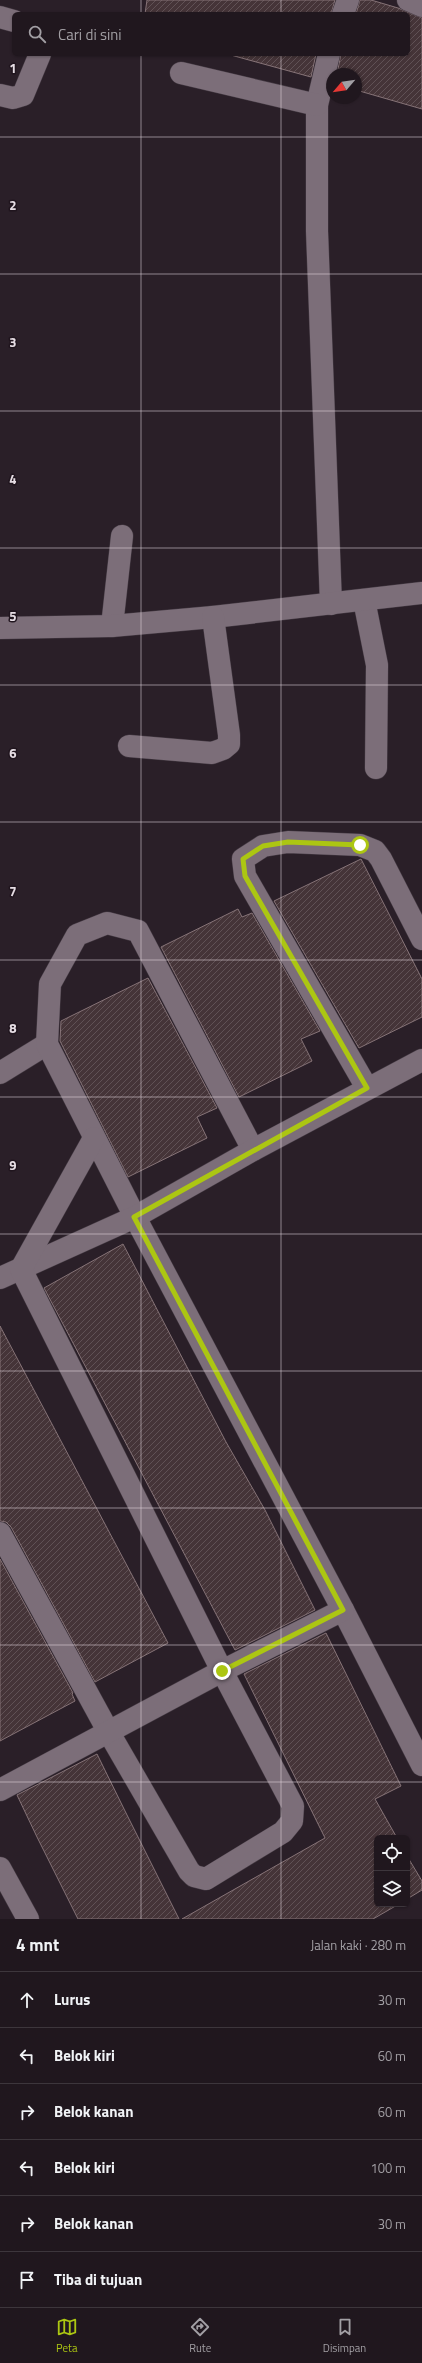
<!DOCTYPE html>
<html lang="id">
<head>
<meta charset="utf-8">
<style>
  :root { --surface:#20171e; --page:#282027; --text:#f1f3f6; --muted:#a29fa4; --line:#3d363c; --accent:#acc612 }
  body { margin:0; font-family:"Titillium Web",sans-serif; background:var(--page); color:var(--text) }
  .controls { position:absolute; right:12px; bottom:12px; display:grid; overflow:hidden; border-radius:6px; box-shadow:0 1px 3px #0004 }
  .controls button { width:36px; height:36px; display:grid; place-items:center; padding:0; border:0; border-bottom:1px solid var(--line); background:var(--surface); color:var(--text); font:20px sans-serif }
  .compass { position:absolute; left:326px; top:68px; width:36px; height:36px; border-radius:50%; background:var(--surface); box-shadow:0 1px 3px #0004; rotate:241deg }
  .stop { position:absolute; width:12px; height:12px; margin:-9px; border:3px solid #acc612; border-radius:50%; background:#fff }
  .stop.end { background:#acc612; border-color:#fff; box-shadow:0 1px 4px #0008 }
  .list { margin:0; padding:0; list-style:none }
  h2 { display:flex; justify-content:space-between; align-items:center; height:52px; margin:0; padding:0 16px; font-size:17px }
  h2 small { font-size:13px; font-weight:400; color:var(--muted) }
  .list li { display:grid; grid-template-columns:26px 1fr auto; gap:12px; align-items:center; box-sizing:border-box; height:56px; padding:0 16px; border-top:1px solid var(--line) }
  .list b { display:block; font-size:15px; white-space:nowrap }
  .list em { font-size:13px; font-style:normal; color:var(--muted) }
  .icon { flex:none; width:22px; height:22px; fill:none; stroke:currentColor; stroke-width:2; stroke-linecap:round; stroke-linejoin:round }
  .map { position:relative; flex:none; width:422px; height:1919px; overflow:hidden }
  .search { position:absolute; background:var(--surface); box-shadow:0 1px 3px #0004; left:12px; right:12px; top:12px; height:44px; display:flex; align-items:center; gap:10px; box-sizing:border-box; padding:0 14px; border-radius:6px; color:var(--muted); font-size:15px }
  .sheet { height:388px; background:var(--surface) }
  nav { display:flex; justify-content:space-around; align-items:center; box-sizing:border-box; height:56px; border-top:1px solid var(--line); background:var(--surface); font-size:11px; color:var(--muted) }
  nav a { display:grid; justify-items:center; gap:2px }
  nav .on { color:var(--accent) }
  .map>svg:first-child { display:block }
  .building { fill:url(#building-hatch); stroke:#867377 }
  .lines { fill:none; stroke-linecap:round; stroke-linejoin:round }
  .minor-casing { stroke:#453b44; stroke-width:23 }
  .minor { stroke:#7c6e79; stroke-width:22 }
  .route { stroke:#acc612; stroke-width:5 }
  .grid { fill:none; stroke:#e6dde4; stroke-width:1; stroke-opacity:0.55 }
  .grid-label { font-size:13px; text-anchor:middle; font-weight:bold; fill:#e6dde4; stroke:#20151e; stroke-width:3; stroke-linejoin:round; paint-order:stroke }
</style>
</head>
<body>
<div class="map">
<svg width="422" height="1919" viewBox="0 0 422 1919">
  <defs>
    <pattern id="building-hatch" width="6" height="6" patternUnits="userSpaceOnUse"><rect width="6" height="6" fill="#453438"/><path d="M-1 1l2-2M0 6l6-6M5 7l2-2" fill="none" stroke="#605155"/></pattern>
  </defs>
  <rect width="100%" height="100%" fill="#2a1f28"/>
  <g class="building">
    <polygon points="147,0 335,0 331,14 145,14"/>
    <polygon points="360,0 371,0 398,8 422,18 422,109 356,90 356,74 337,74 341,54 408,54 408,14 356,14"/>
    <polygon points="227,54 316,54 311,77"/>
    <polygon points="361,859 422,979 422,1017 359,1048 274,901"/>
    <polygon points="238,909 242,917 252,913 320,1031 301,1039 312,1061 239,1097 161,947"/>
    <polygon points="148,978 217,1108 197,1117 207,1138 128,1177 60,1041 61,1021"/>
    <polygon points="123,1244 226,1442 265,1510 315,1610 235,1650 44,1288"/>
    <polygon points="0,1326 168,1643 95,1682 11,1527 6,1522 0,1521"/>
    <polygon points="0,1559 73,1693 72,1694 75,1701 0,1741"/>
    <polygon points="326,1633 401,1786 375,1799 397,1838 377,1838 377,1904 399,1904 373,1919 182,1919 325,1838 244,1674"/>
    <polygon points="97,1754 126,1813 179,1919 78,1919 37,1837 17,1795"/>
    <polygon points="407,1856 422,1881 422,1890 407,1899"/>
  </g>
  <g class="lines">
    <defs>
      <g id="minor">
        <polyline points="408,0 422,6"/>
        <polyline points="343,14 348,0"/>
        <polyline points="0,17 14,21"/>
        <polyline points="329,54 317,105 317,231 331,604"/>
        <polyline points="181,73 317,105"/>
        <polyline points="0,95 13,98 23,95 40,54"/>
        <polyline points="364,600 377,665 376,768"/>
        <polyline points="112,626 122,536"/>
        <polyline points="0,628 112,626 213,617 422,593"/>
        <polyline points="129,746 212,753 223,749 229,744 229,735 213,617"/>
        <polyline points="0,1073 47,1044"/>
        <polyline points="367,1088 245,876 243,859 263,846 288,842 360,845 375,851 381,859 422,939"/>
        <polyline points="253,1150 138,931 107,923 77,935 50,984 47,1044 135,1217 343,1610 422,1765"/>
        <polyline points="0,1278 135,1217 253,1150 422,1060"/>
        <polyline points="0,1533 108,1731 189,1871 194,1876 206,1879 283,1832 292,1821 293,1806 222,1671 21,1269 94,1138"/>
        <polyline points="0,1790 222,1671 343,1610"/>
        <polyline points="0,1868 28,1919"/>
      </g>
    </defs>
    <use href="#minor" class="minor-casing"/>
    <use href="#minor" class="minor"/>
  </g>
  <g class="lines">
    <polyline class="route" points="222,1671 343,1610 134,1217 367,1088 245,876 243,859 263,846 288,842 360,845"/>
  </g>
  <path class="grid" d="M141,0V14M281,0V14M141,54V1919M281,54V1919M0,137H422M0,274H422M0,411H422M0,548H422M0,685H422M0,822H422M0,960H422M0,1097H422M0,1234H422M0,1371H422M0,1508H422M0,1645H422M0,1782H422"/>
  <g class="grid-label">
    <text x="13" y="73">1</text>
    <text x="13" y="210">2</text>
    <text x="13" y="347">3</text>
    <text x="13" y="484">4</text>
    <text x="13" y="621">5</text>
    <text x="13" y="758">6</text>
    <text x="13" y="896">7</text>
    <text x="13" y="1033">8</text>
    <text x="13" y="1170">9</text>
  </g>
</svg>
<div class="controls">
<button><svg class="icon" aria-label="locate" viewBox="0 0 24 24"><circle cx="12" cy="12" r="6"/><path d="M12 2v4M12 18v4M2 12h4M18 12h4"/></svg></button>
<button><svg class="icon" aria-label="layers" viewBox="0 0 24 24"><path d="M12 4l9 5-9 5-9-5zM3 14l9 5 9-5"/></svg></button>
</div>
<svg class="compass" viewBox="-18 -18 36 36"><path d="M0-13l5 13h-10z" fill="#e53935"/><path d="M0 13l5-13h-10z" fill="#a29fa4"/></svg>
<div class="stop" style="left:360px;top:845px"></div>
<div class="stop end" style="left:222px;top:1671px"></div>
<div class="search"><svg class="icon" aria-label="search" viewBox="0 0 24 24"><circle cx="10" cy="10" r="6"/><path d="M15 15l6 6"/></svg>Cari di sini</div>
</div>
<section class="sheet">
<h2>4 mnt<small>Jalan kaki · 280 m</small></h2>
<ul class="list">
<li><svg class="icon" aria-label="ahead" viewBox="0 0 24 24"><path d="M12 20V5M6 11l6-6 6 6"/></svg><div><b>Lurus</b></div><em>30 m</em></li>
<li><svg class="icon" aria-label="left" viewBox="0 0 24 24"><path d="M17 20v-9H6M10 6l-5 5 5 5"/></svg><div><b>Belok kiri</b></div><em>60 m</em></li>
<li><svg class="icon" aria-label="right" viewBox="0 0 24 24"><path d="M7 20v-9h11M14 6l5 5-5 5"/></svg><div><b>Belok kanan</b></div><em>60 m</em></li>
<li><svg class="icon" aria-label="left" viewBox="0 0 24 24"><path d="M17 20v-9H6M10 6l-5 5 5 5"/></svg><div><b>Belok kiri</b></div><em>100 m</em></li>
<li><svg class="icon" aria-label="right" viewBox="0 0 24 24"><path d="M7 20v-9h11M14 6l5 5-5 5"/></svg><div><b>Belok kanan</b></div><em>30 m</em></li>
<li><svg class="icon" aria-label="arrive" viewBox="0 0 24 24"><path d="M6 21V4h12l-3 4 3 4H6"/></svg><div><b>Tiba di tujuan</b></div></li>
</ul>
</section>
<nav>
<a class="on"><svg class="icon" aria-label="map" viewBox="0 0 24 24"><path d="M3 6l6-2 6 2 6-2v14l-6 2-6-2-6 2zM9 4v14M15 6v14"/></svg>Peta</a>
<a><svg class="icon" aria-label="directions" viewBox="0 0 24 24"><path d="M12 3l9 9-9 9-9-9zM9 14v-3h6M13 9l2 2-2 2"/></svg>Rute</a>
<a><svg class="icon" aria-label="saved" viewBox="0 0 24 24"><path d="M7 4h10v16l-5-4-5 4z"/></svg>Disimpan</a>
</nav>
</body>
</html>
